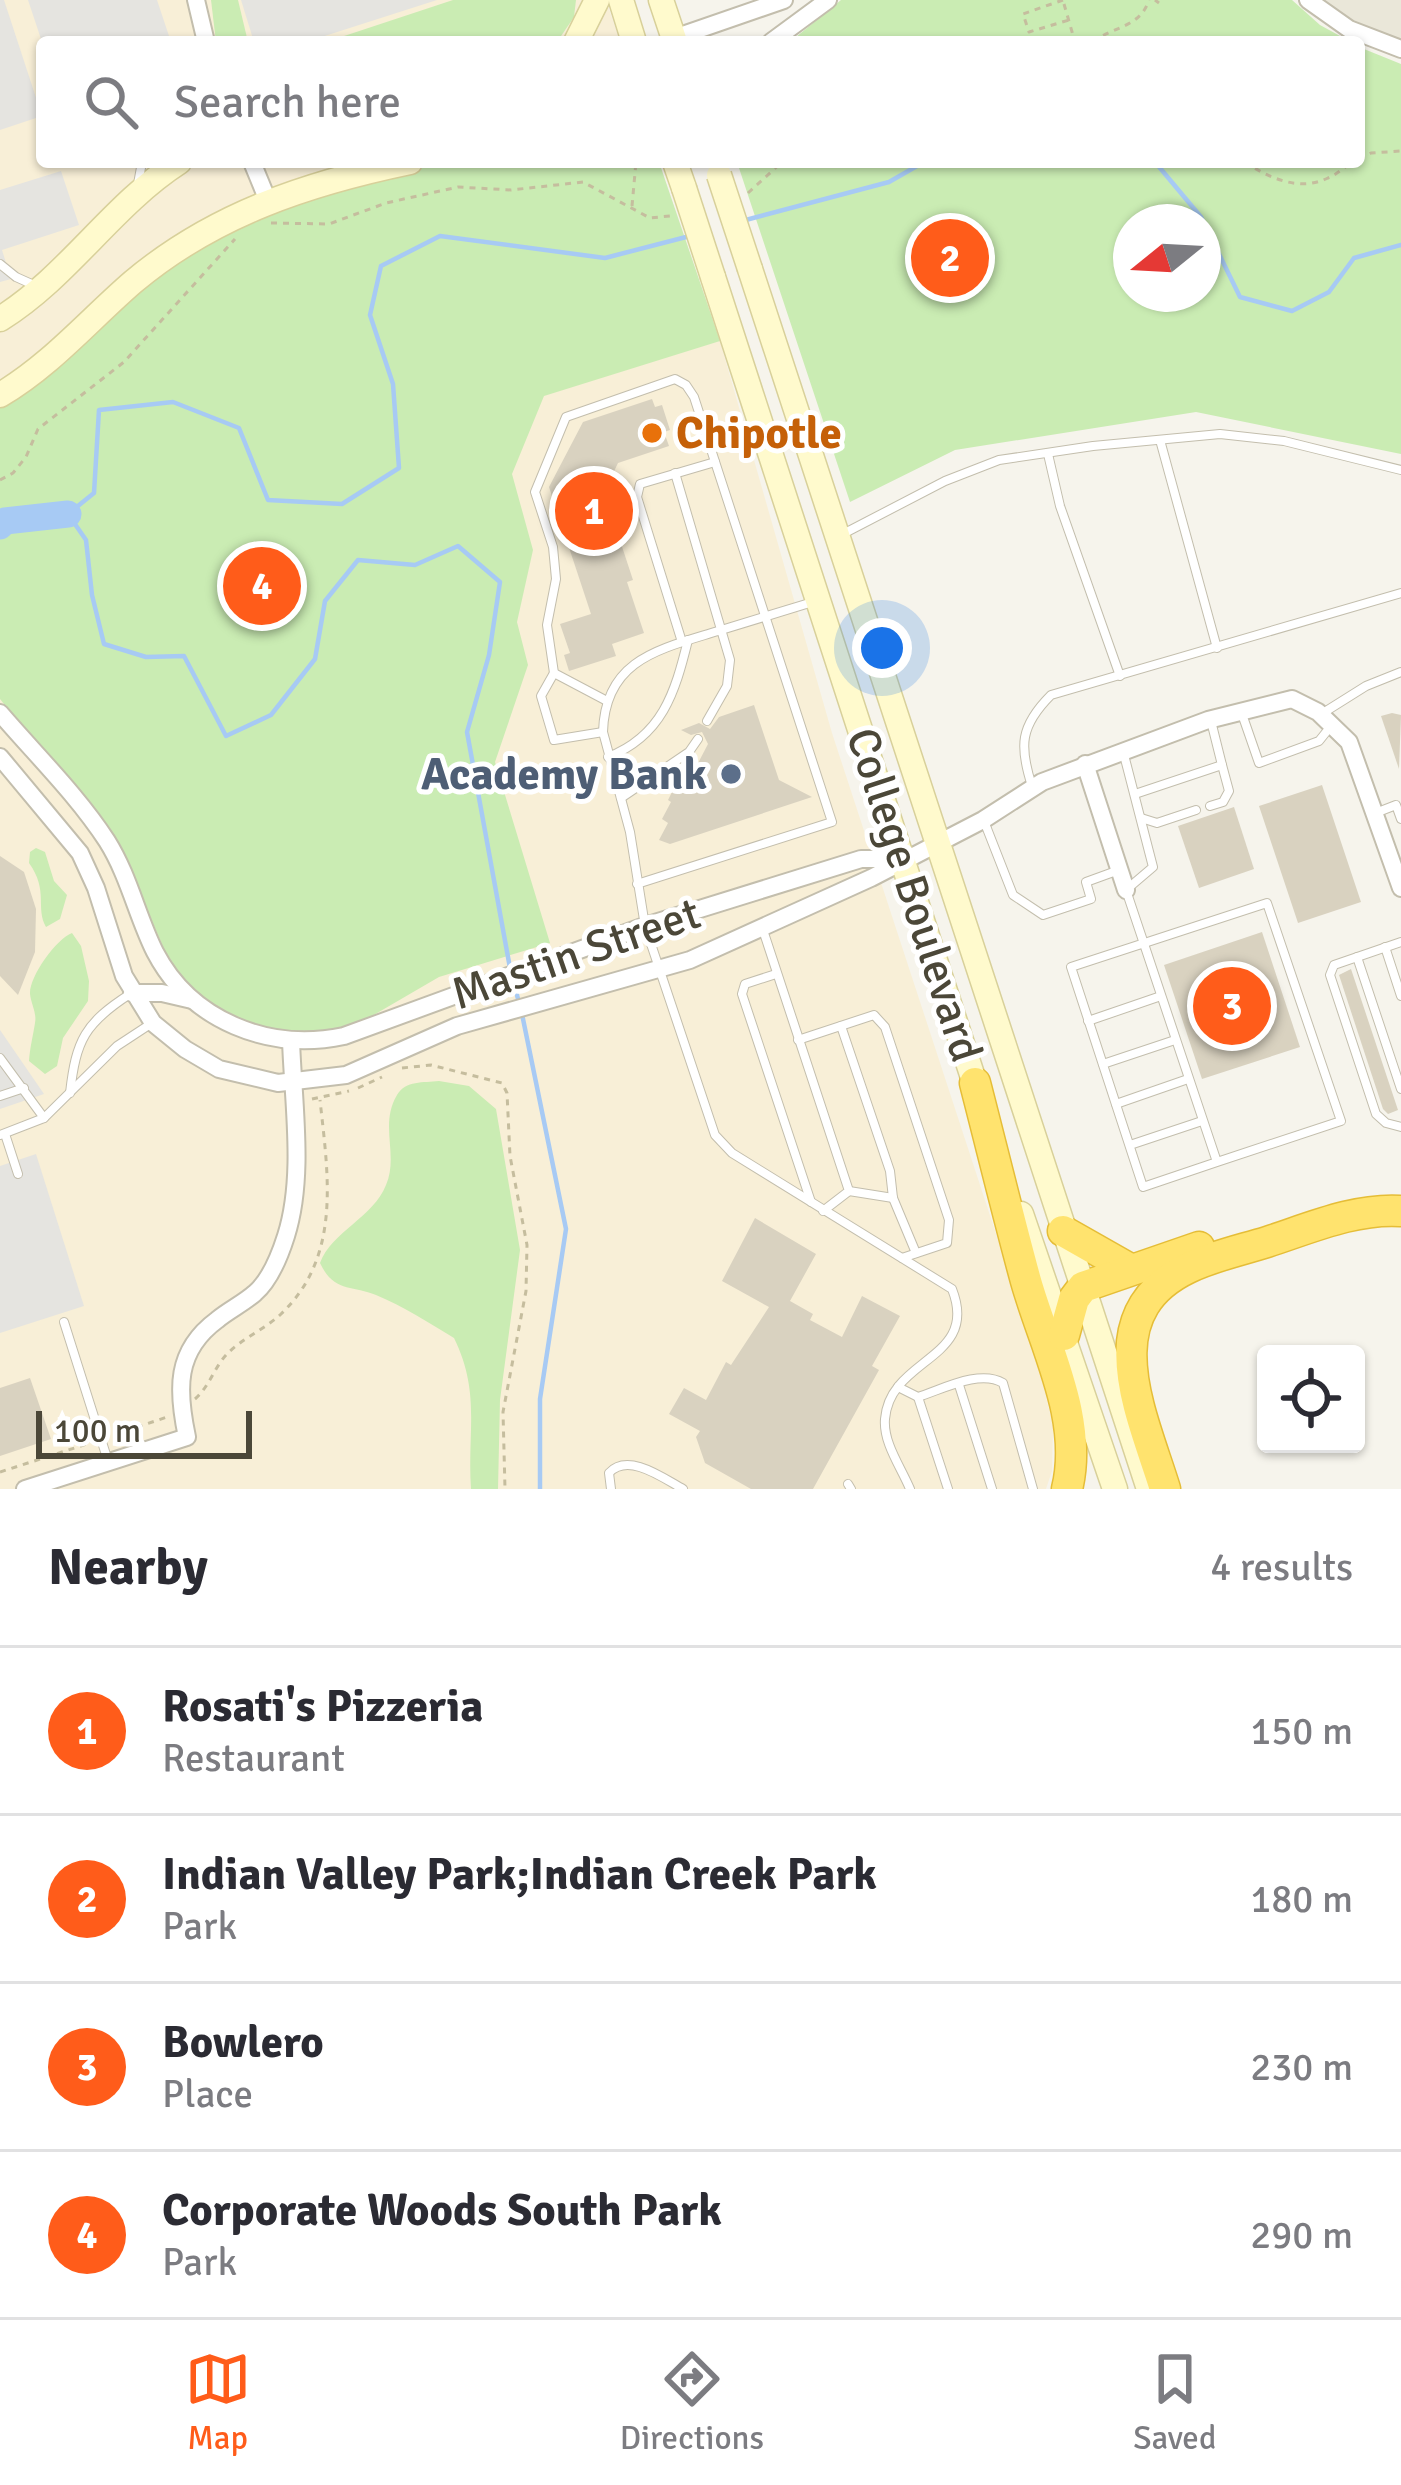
<!DOCTYPE html>
<html lang="en">
<head>
<meta charset="utf-8">
<style>
  :root { --surface:#fff; --page:#f7f7f7; --text:#2b2b33; --muted:#7c7c81; --line:#e1e1e2; --accent:#ff5c1a }
  body { margin:0; font-family:Signika,sans-serif; background:var(--page); color:var(--text) }
  .controls { position:absolute; right:36px; bottom:36px; display:grid; overflow:hidden; border-radius:12px; box-shadow:0 3px 9px #0004 }
  .controls button { width:108px; height:108px; display:grid; place-items:center; padding:0; border:0; border-bottom:3px solid var(--line); background:var(--surface); color:var(--text); font:60px sans-serif }
  .compass { position:absolute; left:1113px; top:204px; width:108px; height:108px; border-radius:50%; background:var(--surface); box-shadow:0 3px 9px #0004; rotate:252deg }
  .scale { position:absolute; left:36px; bottom:30px; width:216px; box-sizing:border-box; padding-left:12px; border:6px solid #4b4738; border-top:0; font-size:33px; line-height:42px; white-space:nowrap; color:#4b4738; -webkit-text-stroke:9px #fff; paint-order:stroke }
  .you { position:absolute; left:882px; top:648px; width:42px; height:42px; margin:-30px; border:9px solid #fff; border-radius:50%; background:#1a73e8; box-shadow:0 0 0 18px #1a73e833 }
  .badge { display:grid; place-items:center; width:78px; height:78px; border-radius:50%; background:var(--accent); color:#fff; font-size:39px; font-weight:700 }
  .pin { position:absolute; translate:-50% -50%; border:6px solid #fff; box-shadow:0 3px 12px #0006 }
  .list { margin:0; padding:0; list-style:none }
  h2 { display:flex; justify-content:space-between; align-items:center; height:156px; margin:0; padding:0 48px; font-size:51px }
  h2 small { font-size:39px; font-weight:400; color:var(--muted) }
  .list li { display:grid; grid-template-columns:78px 1fr auto; gap:36px; align-items:center; box-sizing:border-box; height:168px; padding:0 48px; border-top:3px solid var(--line) }
  .list b { display:block; font-size:45px; white-space:nowrap }
  .list p { margin:0; font-size:39px; white-space:nowrap; color:var(--muted) }
  .list em { font-size:39px; font-style:normal; color:var(--muted) }
  .icon { flex:none; width:66px; height:66px; fill:none; stroke:currentColor; stroke-width:2; stroke-linecap:round; stroke-linejoin:round }
  .map { position:relative; flex:none; width:1401px; height:1489px; overflow:hidden }
  .search { position:absolute; background:var(--surface); box-shadow:0 3px 9px #0004; left:36px; right:36px; top:36px; height:132px; display:flex; align-items:center; gap:30px; box-sizing:border-box; padding:0 42px; border-radius:12px; color:var(--muted); font-size:45px }
  .sheet { height:828px; background:var(--surface) }
  nav { display:flex; justify-content:space-around; align-items:center; box-sizing:border-box; height:168px; border-top:3px solid var(--line); background:var(--surface); font-size:33px; color:var(--muted) }
  nav a { display:grid; justify-items:center; gap:6px }
  nav .on { color:var(--accent) }
  .map>svg:first-child { display:block }
  .residential { fill:#eae7d9 }
  .commercial { fill:#f8efd7 }
  .green { fill:#caecb3; fill-rule:evenodd }
  .parking { fill:#e5e4e0 }
  .lines { fill:none; stroke-linecap:round; stroke-linejoin:round }
  .stream { stroke:#a7caf4; stroke-width:4.5 }
  .river { stroke:#a7caf4; stroke-width:27 }
  .building { fill:#d9d2c0 }
  .lane-casing { stroke:#c3bead; stroke-width:10 }
  .street-casing { stroke:#c3bead; stroke-width:20 }
  .secondary-casing { stroke:#d8d09a; stroke-width:27 }
  .highway-casing { stroke:#e5bd37; stroke-width:33 }
  .path { stroke:#c5bd9e; stroke-width:3; stroke-dasharray:6 6; stroke-linecap:butt }
  .lane { stroke:#fff; stroke-width:8 }
  .street { stroke:#fff; stroke-width:16 }
  .secondary { stroke:#fffacd; stroke-width:24 }
  .highway { stroke:#ffe36e; stroke-width:30 }
  .secondary-bridge-casing { stroke:#d8d09a; stroke-width:27; stroke-linecap:butt }
  .secondary-bridge { stroke:#fffacd; stroke-width:24 }
  .food-dot { fill:#e8710a; stroke:#fff; stroke-width:4.5 }
  .service-dot { fill:#5c6f8a; stroke:#fff; stroke-width:4.5 }
  .labels { text-anchor:middle; dominant-baseline:central; stroke-width:10; stroke-linejoin:round; paint-order:stroke }
  .food-label { font-size:45px; font-weight:bold; fill:#c56008; stroke:#fff; text-anchor:start }
  .service-label { font-size:45px; font-weight:bold; fill:#4e5e75; stroke:#fff; text-anchor:end }
  .street-label { font-size:45px; fill:#4b4738; stroke:#fff }
</style>
</head>
<body>
<div class="map">
<svg width="1401" height="1489" viewBox="0 0 1401 1489">
  <rect width="100%" height="100%" fill="#f6f4ec"/>
  <polygon class="residential" points="1321,0 1401,0 1401,42 1354,24"/>
  <polygon class="commercial" points="0,0 606,0 620,42 42,42 42,162 659,162 720,341 832,733 1037,1359 1053,1426 1052,1471 1046,1489 0,1489"/>
  <g class="green">
    <polygon points="211,0 238,0 248,42 216,42"/>
    <polygon points="453,0 576,0 574,17 557,42 326,42"/>
    <polygon points="841,0 1292,0 1320,25 1351,42 790,42"/>
    <path d="M1359,47L1401,64V454L1196,412L955,450L850,502L737,162H1359ZM1131,222H1203V294H1131Z"/>
    <polygon points="445,162 659,162 720,341 544,396 512,474 533,550 517,622 528,665 495,762 550,943 439,977 372,1016 349,1026 319,1032 277,1032 251,1026 203,999 179,974 164,949 122,852 0,699 0,405 173,262 269,209"/>
    <path d="M36,848L45,852L54,881L67,895L60,919L46,927C35,907 49,891 29,863L30,852Z"/>
    <path d="M72,933L81,946L89,981L88,1001L63,1038L57,1066L45,1074L29,1061C30,1047 33,1036 35,1023C37,1013 31,1004 30,994C29,977 56,939 72,933Z"/>
    <path d="M439,1081L469,1086L496,1109L520,1250L500,1400L498,1489H471C467,1432 481,1393 454,1338C429,1323 403,1306 376,1295C352,1285 334,1293 320,1263C332,1231 373,1218 386,1185C399,1155 379,1125 397,1095C406,1080 423,1083 439,1081Z"/>
  </g>
  <g class="parking">
    <polygon points="0,0 4,0 42,116 0,130"/>
    <polygon points="28,0 157,0 171,42 42,42"/>
    <polygon points="241,0 437,0 306,42 254,42"/>
    <polygon points="61,171 79,225 2,250 11,279 0,282 0,190"/>
    <polygon points="0,1030 44,1094 0,1109"/>
    <polygon points="36,1154 84,1306 0,1333 0,1166"/>
  </g>
  <g class="lines">
    <g class="stream">
      <polyline points="1155,162 1201,217 1240,297 1292,311 1329,292 1354,258 1401,245"/>
      <polyline points="742,221 889,182 924,162"/>
      <polyline points="510,968 467,732 489,655 500,582 458,546 415,565 358,560 325,601 315,659 271,715 226,736 184,656 146,657 104,644 92,595 86,540 68,514 94,493 99,410 173,402 239,428 268,500 342,504 399,468 393,384 370,315 381,266 440,236 605,258 690,236"/>
      <polyline points="513,979 519,1003"/>
      <polyline points="522,1014 566,1229 540,1399 540,1489"/>
    </g>
    <polyline class="river" points="0,526 5,521 68,514"/>
  </g>
  <g class="building">
    <polygon points="652,399 655,407 662,405 670,430 664,432 669,446 618,463 604,492 633,580 627,582 644,633 612,644 616,656 569,671 564,655 570,653 560,624 591,614 549,487 583,422"/>
    <polygon points="754,705 779,780 812,797 670,844 659,840 668,823 662,819 671,802 668,800 678,780 681,782 690,764 696,767 708,744 702,732 691,735 681,730 699,723 710,729 719,717"/>
    <polygon points="1392,713 1401,715 1399,769 1381,716"/>
    <polygon points="1322,785 1361,902 1298,923 1259,806"/>
    <polygon points="1234,807 1254,869 1199,888 1178,826"/>
    <polygon points="0,856 24,872 36,909 35,952 18,995 0,976"/>
    <polygon points="1262,932 1300,1047 1202,1079 1164,965"/>
    <polygon points="1351,969 1398,1110 1388,1114 1383,1109 1339,975"/>
    <polygon points="755,1218 816,1254 790,1301 813,1314 810,1320 842,1337 862,1296 900,1316 872,1366 879,1370 813,1489 751,1489 705,1463 696,1437 700,1431 669,1414 684,1388 706,1400 726,1362 731,1365 769,1307 722,1281"/>
    <polygon points="30,1378 51,1439 0,1456 0,1388"/>
  </g>
  <g class="lines">
    <defs>
      <g id="lane">
        <polyline points="138,184 142,162"/>
        <polyline points="0,264 16,277 36,286"/>
        <polyline points="1160,440 1217,648"/>
        <polyline points="1048,454 1060,506 1120,676"/>
        <polyline points="675,473 730,660 727,686 707,721"/>
        <polyline points="839,536 945,481 999,460 1093,446 1220,434 1284,441 1401,470"/>
        <path d="M816,601C784,611 751,621 718,631C660,649 605,659 603,732L630,832L645,926L715,1135L732,1153L952,1289C980,1360 890,1357 885,1419C883,1443 901,1467 910,1489"/>
        <polyline points="682,642 637,497 640,484 715,462"/>
        <polyline points="554,673 541,696 554,740 603,732"/>
        <polyline points="607,701 554,673 547,625 556,579 553,547 535,492 566,417 675,379 686,385 694,397 832,822 637,884"/>
        <polyline points="1323,713 1366,686 1401,672"/>
        <polyline points="1242,714 1259,763 1319,741 1331,726"/>
        <polyline points="1123,751 1153,867 1126,890 1217,1162 1143,1187 1071,967 1267,903 1341,1121 1217,1162"/>
        <path d="M608,757C662,736 675,693 688,640"/>
        <path d="M1032,786C1019,746 1020,726 1051,695L1401,593"/>
        <polyline points="1135,794 1222,765 1211,721"/>
        <polyline points="621,798 689,752 698,739"/>
        <polyline points="1210,806 1223,802 1229,791 1222,765"/>
        <polyline points="1378,812 1396,805 1401,819"/>
        <polyline points="1141,818 1157,823 1196,810"/>
        <polyline points="984,821 1013,895 1043,915 1091,899 1086,882 1119,870"/>
        <polyline points="763,930 849,1191 823,1211"/>
        <polyline points="1401,942 1334,965 1330,975 1376,1114 1386,1123 1401,1127"/>
        <polyline points="1385,947 1401,996"/>
        <polyline points="1357,957 1401,1089"/>
        <polyline points="776,974 745,984 742,994 811,1202"/>
        <polyline points="1088,1021 1161,996"/>
        <polyline points="841,1026 890,1171 893,1198 916,1253"/>
        <polyline points="798,1040 874,1015 885,1027 949,1220 947,1243 902,1258"/>
        <polyline points="0,1058 44,1118"/>
        <polyline points="1103,1064 1175,1040"/>
        <path d="M70,1093C76,1040 85,1023 130,994"/>
        <polyline points="0,1096 24,1088"/>
        <polyline points="1116,1104 1188,1079"/>
        <polyline points="5,1134 18,1174"/>
        <polyline points="0,1135 44,1118 117,1046 152,1023"/>
        <polyline points="1130,1145 1202,1121"/>
        <polyline points="849,1191 893,1198"/>
        <polyline points="64,1322 108,1461"/>
        <polyline points="959,1385 992,1489"/>
        <path d="M898,1387L918,1397C943,1389 980,1369 1003,1383L1033,1489"/>
        <polyline points="918,1397 948,1489"/>
        <polyline points="848,1484 851,1489"/>
        <path d="M611,1489L609,1473C628,1452 663,1478 683,1489"/>
      </g>
      <g id="street">
        <polyline points="196,0 206,42"/>
        <polyline points="1308,0 1349,29 1401,49"/>
        <polyline points="674,38 784,0"/>
        <polyline points="771,42 828,0"/>
        <polyline points="252,162 268,201"/>
        <path d="M0,713C36,755 77,795 107,841C129,876 137,916 155,952C191,1021 269,1052 344,1036L645,926L861,859H900"/>
        <polyline points="0,757 80,853 96,888 124,976 153,1023 185,1049 219,1069 278,1083 346,1075 457,1026 690,960 871,878 983,820 1042,782 1208,720 1292,699 1318,712 1349,742 1401,888"/>
        <polyline points="1085,764 1126,890"/>
        <polyline points="132,993 162,993 192,1000"/>
        <path d="M25,1489L187,1437C177,1390 175,1351 217,1320C229,1310 244,1303 255,1293C270,1280 280,1255 286,1236C305,1176 293,1103 291,1040"/>
      </g>
      <g id="secondary">
        <polyline points="621,0 634,42"/>
        <polyline points="661,0 675,42"/>
        <polyline points="576,42 597,0"/>
        <polyline points="675,162 684,188"/>
        <polyline points="750,269 1149,1489"/>
        <polyline points="713,277 979,1096"/>
        <path d="M0,319C69,276 111,206 179,162"/>
        <path d="M0,395C51,365 89,320 133,282C214,214 309,183 410,162"/>
        <polyline points="1021,1214 1115,1489"/>
      </g>
      <g id="highway">
        <path d="M975,1083C992,1149 1008,1215 1026,1281C1045,1348 1084,1419 1067,1489"/>
        <polyline points="1063,1231 1130,1269"/>
        <polyline points="1064,1335 1074,1299 1083,1287 1199,1247"/>
        <path d="M1165,1489C1142,1414 1092,1314 1188,1268C1213,1256 1241,1250 1267,1242C1310,1228 1355,1208 1401,1211"/>
      </g>
    </defs>
    <use href="#lane" class="lane-casing"/>
    <use href="#street" class="street-casing"/>
    <use href="#secondary" class="secondary-casing"/>
    <use href="#highway" class="highway-casing"/>
    <g class="path">
      <polyline points="1063,0 1023,14 1029,32 1069,20"/>
      <polyline points="1155,0 1159,3"/>
      <polyline points="1064,4 1075,42"/>
      <path d="M1093,42C1113,26 1140,28 1149,0"/>
      <polyline points="1359,159 1371,153 1401,151"/>
      <path d="M1245,162C1269,178 1299,192 1328,178C1338,174 1344,167 1353,162"/>
      <polyline points="748,193 782,162"/>
      <polyline points="632,206 636,162"/>
      <polyline points="271,223 329,224 386,203 458,187 511,190 583,182 650,218 670,216"/>
      <polyline points="0,480 13,473 26,457 38,429 124,362 235,239"/>
      <polyline points="402,1068 431,1065 502,1083 507,1093 510,1156 527,1245 526,1291 503,1412 505,1489"/>
      <polyline points="358,1088 382,1077"/>
      <polyline points="312,1099 349,1091"/>
      <path d="M195,1399C210,1386 214,1367 228,1353C243,1338 265,1329 281,1314C342,1256 328,1175 320,1100"/>
      <polyline points="114,1435 167,1417"/>
      <polyline points="0,1472 93,1442"/>
    </g>
    <use href="#lane" class="lane"/>
    <use href="#street" class="street"/>
    <use href="#secondary" class="secondary"/>
    <use href="#highway" class="highway"/>
    <defs>
      <g id="secondary-bridge">
        <polyline points="719,175 750,269"/>
        <polyline points="684,188 713,277"/>
      </g>
    </defs>
    <use href="#secondary-bridge" class="secondary-bridge-casing"/>
    <use href="#secondary-bridge" class="secondary-bridge"/>
  </g>
  <circle class="food-dot" cx="652" cy="433" r="12"/>
  <circle class="service-dot" cx="731" cy="774" r="12"/>
  <g class="labels">
    <g class="food-label">
      <text x="676" y="433">Chipotle</text>
    </g>
    <g class="service-label">
      <text x="707" y="774">Academy Bank</text>
    </g>
    <g class="street-label">
      <text transform="translate(914 895) rotate(72)">College Boulevard</text>
      <text transform="translate(576 954) rotate(-19)">Mastin Street</text>
    </g>
  </g>
</svg>
<div class="controls">
<button><svg class="icon" aria-label="locate" viewBox="0 0 24 24"><circle cx="12" cy="12" r="6"/><path d="M12 2v4M12 18v4M2 12h4M18 12h4"/></svg></button>
</div>
<svg class="compass" viewBox="-18 -18 36 36"><path d="M0-13l5 13h-10z" fill="#e53935"/><path d="M0 13l5-13h-10z" fill="#7c7c81"/></svg>
<div class="scale">100 m</div>
<div class="you"></div>
<div class="pin badge" style="left:594px;top:511px">1</div>
<div class="pin badge" style="left:950px;top:258px">2</div>
<div class="pin badge" style="left:1232px;top:1006px">3</div>
<div class="pin badge" style="left:262px;top:586px">4</div>
<div class="search"><svg class="icon" aria-label="search" viewBox="0 0 24 24"><circle cx="10" cy="10" r="6"/><path d="M15 15l6 6"/></svg>Search here</div>
</div>
<section class="sheet">
<h2>Nearby<small>4 results</small></h2>
<ul class="list">
<li><span class="badge">1</span><div><b>Rosati's Pizzeria</b><p>Restaurant</p></div><em>150 m</em></li>
<li><span class="badge">2</span><div><b>Indian Valley Park;Indian Creek Park</b><p>Park</p></div><em>180 m</em></li>
<li><span class="badge">3</span><div><b>Bowlero</b><p>Place</p></div><em>230 m</em></li>
<li><span class="badge">4</span><div><b>Corporate Woods South Park</b><p>Park</p></div><em>290 m</em></li>
</ul>
</section>
<nav>
<a class="on"><svg class="icon" aria-label="map" viewBox="0 0 24 24"><path d="M3 6l6-2 6 2 6-2v14l-6 2-6-2-6 2zM9 4v14M15 6v14"/></svg>Map</a>
<a><svg class="icon" aria-label="directions" viewBox="0 0 24 24"><path d="M12 3l9 9-9 9-9-9zM9 14v-3h6M13 9l2 2-2 2"/></svg>Directions</a>
<a><svg class="icon" aria-label="saved" viewBox="0 0 24 24"><path d="M7 4h10v16l-5-4-5 4z"/></svg>Saved</a>
</nav>
</body>
</html>
